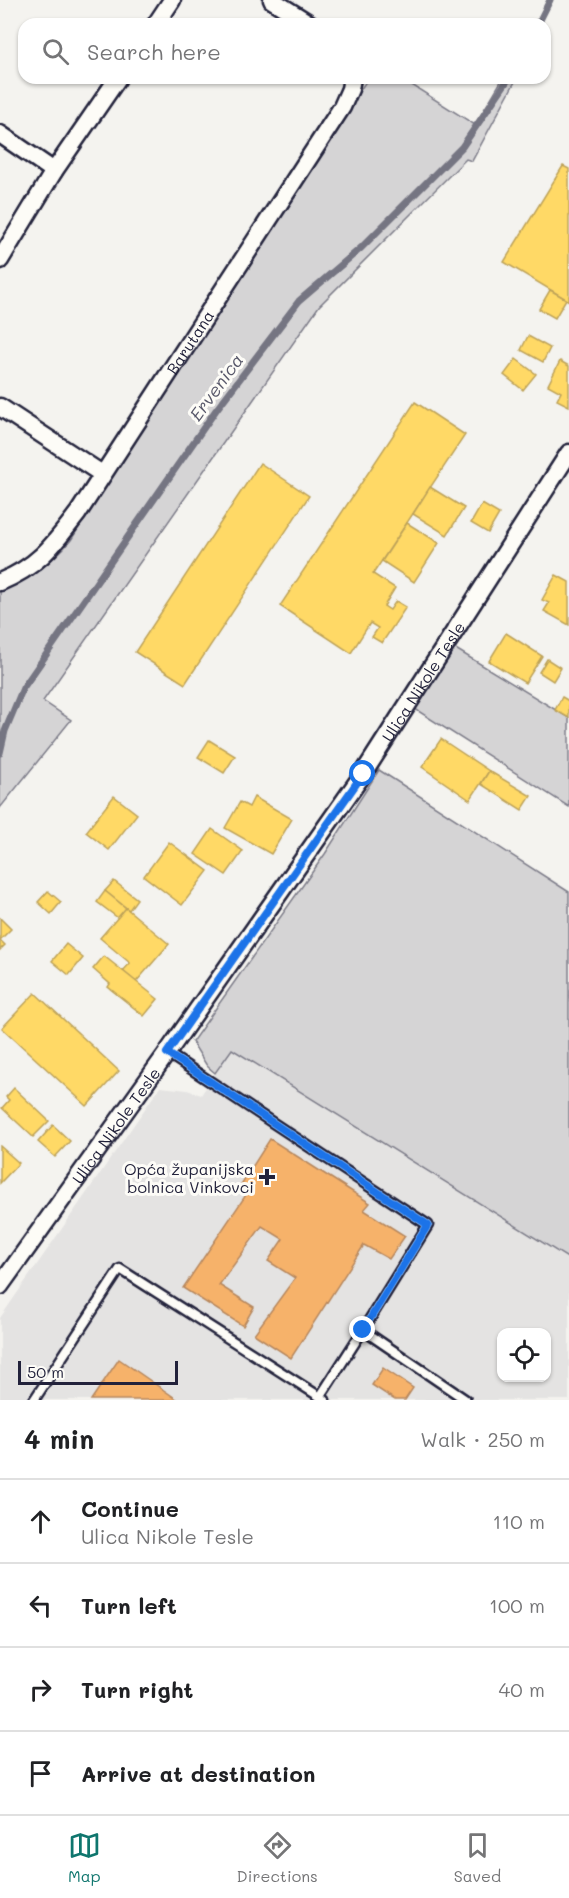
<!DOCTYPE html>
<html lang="en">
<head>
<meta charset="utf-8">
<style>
  :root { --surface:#fff; --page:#f2f2f2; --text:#202124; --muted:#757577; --line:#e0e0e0; --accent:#0f766e }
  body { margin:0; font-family:Mali,sans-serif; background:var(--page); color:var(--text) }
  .controls { position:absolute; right:18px; bottom:18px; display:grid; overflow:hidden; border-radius:12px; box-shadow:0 2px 4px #0004 }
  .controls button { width:54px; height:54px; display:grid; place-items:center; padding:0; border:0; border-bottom:2px solid var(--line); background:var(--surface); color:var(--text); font:30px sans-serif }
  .scale { position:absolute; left:18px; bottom:15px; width:160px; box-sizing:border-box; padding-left:6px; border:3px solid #22223b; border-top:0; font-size:16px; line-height:21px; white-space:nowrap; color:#22223b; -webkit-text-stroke:4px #fdfcf7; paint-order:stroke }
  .stop { position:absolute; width:18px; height:18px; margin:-14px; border:4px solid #1a73e8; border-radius:50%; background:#fff }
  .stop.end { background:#1a73e8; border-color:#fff; box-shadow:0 2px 6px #0008 }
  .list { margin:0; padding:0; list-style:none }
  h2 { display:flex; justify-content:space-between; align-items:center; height:78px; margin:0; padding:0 24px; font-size:26px }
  h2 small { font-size:20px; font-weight:400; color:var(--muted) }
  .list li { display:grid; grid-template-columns:39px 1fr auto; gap:18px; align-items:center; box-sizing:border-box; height:84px; padding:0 24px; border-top:2px solid var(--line) }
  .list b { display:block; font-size:22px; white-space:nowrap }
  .list p { margin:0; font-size:20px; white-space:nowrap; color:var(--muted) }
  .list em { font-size:20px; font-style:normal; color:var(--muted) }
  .icon { flex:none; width:33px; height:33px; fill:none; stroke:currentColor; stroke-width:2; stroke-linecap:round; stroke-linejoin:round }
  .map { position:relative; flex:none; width:569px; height:1400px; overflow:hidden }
  .search { position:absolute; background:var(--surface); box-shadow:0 2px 4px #0004; left:18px; right:18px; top:18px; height:66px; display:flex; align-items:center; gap:15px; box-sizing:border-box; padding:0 21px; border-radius:18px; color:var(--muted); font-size:22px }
  .sheet { height:414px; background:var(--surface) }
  nav { display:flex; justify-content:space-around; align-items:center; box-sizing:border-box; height:84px; border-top:2px solid var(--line); background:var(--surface); font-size:16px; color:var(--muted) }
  nav a { display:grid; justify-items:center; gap:3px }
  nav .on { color:var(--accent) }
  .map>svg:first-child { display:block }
  .built { fill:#e4e3e2; fill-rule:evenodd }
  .green { fill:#d5d4d5; stroke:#7c7b88; stroke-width:1.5 }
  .homes { fill:#ffd966; stroke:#bda259; stroke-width:1.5 }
  .health { fill:#f6b26b; stroke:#b6875d; stroke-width:1.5 }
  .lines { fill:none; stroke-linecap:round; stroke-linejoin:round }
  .stream { stroke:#757582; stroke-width:7 }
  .lane-casing { stroke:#22223b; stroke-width:13 }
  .street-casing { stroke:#22223b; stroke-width:21 }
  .lane { stroke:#fdfcf7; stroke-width:8 }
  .street { stroke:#fdfcf7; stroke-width:16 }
  .route { stroke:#1a73e8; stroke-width:8 }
  .poi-dot { fill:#22223b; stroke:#fdfcf7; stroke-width:2 }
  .labels { text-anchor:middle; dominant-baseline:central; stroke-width:6; stroke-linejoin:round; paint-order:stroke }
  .street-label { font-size:16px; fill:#22223b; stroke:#fdfcf7 }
  .poi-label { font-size:16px; fill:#22223b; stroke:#fdfcf7; text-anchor:end }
  .water-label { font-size:18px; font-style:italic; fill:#59596b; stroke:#fdfcf7 }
</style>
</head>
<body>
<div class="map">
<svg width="569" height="1400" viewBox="0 0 569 1400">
  <rect width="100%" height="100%" fill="#f4f3ef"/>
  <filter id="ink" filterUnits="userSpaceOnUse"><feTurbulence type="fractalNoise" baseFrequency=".0167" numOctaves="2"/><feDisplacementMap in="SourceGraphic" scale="12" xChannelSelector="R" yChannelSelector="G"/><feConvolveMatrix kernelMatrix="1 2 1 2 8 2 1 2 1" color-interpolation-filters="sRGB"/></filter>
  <g filter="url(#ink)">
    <path class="built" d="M232,1049L569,1259V1400H0V1318L160,1087L187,1090L201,1095ZM502,1332H546V1378H502Z"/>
    <g class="green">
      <path d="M368,78H401L475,125L503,78H517L472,161L466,159L319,306L43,701L71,720L0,808V588C29,578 51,564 71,540Z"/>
      <polygon points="454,648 569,718 569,807 415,709"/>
      <polygon points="379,770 569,892 569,1259 232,1049 215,1073 207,1066 192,1042 325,854"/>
    </g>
    <g class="homes">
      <polygon points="563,166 569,169 569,301 504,262"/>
      <polygon points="550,290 566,299 555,318 539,309"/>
      <polygon points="528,336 550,348 543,362 521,350"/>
      <polygon points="516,359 536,374 523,390 504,375"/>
      <polygon points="560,361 569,366 569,406 557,400 561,392 548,385"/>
      <polygon points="415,402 465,435 373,574 395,588 384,606 390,610 396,601 406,607 382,643 372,637 378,628 370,623 351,653 280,606"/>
      <polygon points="260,463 309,496 185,684 135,652"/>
      <polygon points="430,487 464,508 447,535 413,514"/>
      <polygon points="482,504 499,514 488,533 471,523"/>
      <polygon points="407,523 439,543 414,582 382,561"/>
      <polygon points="556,575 569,582 569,625 544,611 549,603 542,600"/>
      <polygon points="506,633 542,656 525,683 489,661"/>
      <polygon points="547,659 561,668 553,681 539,672"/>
      <polygon points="562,697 569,701 569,718 555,710"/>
      <polygon points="441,739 489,771 470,800 422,767"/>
      <polygon points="209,740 235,756 224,773 198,757"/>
      <polygon points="489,771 531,796 522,810 481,784"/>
      <polygon points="114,796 137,814 109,850 86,832"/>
      <polygon points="254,797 292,819 271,854 225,828 240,802 249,807"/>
      <polygon points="212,829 243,851 226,875 195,854"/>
      <polygon points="169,842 208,871 182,905 144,876"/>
      <polygon points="114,881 137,899 129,910 105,891"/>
      <polygon points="48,891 61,902 51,914 38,902"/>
      <polygon points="105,891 126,908 118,918 97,902"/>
      <polygon points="126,908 169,944 136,982 123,971 130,963 100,938"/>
      <polygon points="0,918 11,929 0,940 5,945 0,950"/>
      <polygon points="66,944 83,958 69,975 52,961"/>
      <polygon points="104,956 158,999 144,1016 108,987 110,984 93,969"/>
      <polygon points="35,993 119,1071 87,1106 2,1028"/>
      <polygon points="14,1088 49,1121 33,1137 2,1108 9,1100 6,1097"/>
      <polygon points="53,1125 70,1141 55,1157 38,1142"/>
      <polygon points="0,1146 19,1163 0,1183"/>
    </g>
    <g class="health">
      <polygon points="270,1139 370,1203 364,1210 405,1236 389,1259 364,1245 291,1358 254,1334 295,1278 268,1261 283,1239 262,1226 219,1285 254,1307 243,1326 183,1288 248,1192 240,1186"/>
      <polygon points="119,1359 178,1400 91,1400"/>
      <polygon points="383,1368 413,1388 405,1400 395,1400 372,1385"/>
    </g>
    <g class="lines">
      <g class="stream">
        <polyline points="538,24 550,0"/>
        <polyline points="0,753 5,731 23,688 216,410 299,301 361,248 462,147 509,78"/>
      </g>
      <defs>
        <g id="lane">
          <polyline points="167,1053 428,1225 363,1330 466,1400"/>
          <polyline points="320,1397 363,1330"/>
          <polyline points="34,1400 120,1269 325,1400"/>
        </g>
        <g id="street">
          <polyline points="272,0 310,24"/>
          <polyline points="156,24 172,0"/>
          <polyline points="0,134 54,171"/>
          <polyline points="0,260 54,171 118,78"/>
          <polyline points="0,407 102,474"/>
          <path id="s1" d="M0,582C39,566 54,544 78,513L342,107L350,89L352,78"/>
          <path id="s2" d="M0,1286L167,1053L363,774L569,453"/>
        </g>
      </defs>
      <use href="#lane" class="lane-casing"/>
      <use href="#street" class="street-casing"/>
      <use href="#lane" class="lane"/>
      <use href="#street" class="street"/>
    </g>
  </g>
  <g class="lines" filter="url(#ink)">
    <polyline class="route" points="363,774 167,1053 428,1225 363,1330"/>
  </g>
  <path class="poi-dot" d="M264 1168h6v6h6v6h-6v6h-6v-6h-6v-6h6z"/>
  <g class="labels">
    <g class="street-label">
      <text stroke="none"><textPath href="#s1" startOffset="310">Barutana</textPath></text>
      <text stroke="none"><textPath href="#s2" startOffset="738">Ulica Nikole Tesle</textPath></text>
      <text stroke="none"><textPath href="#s2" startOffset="198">Ulica Nikole Tesle</textPath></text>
    </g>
    <g class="poi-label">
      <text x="254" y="1168">Opća županijska<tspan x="254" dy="18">bolnica Vinkovci</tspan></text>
    </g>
    <g class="water-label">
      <text transform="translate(216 387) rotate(-54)">Ervenica</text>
    </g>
  </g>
</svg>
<div class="controls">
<button><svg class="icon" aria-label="locate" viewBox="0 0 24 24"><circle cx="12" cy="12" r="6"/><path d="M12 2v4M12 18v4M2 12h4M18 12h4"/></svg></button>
</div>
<div class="scale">50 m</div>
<div class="stop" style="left:363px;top:774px"></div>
<div class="stop end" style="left:363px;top:1330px"></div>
<div class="search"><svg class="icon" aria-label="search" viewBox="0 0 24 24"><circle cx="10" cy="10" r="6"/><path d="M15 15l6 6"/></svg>Search here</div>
</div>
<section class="sheet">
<h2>4 min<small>Walk · 250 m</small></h2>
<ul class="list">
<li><svg class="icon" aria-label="ahead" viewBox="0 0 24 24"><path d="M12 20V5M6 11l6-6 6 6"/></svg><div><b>Continue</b><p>Ulica Nikole Tesle</p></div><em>110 m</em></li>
<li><svg class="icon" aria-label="left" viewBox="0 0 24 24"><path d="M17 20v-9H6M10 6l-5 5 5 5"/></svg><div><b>Turn left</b></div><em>100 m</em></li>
<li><svg class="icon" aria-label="right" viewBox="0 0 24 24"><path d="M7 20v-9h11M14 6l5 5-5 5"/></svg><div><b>Turn right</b></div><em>40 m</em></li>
<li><svg class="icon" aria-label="arrive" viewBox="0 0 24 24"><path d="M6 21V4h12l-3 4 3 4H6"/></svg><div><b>Arrive at destination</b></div></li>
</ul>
</section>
<nav>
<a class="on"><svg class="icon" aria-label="map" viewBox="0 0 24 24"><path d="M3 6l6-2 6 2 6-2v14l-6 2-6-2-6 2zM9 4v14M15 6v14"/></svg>Map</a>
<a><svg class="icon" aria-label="directions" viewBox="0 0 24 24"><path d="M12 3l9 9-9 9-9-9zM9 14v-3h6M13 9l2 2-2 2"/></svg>Directions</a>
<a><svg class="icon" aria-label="saved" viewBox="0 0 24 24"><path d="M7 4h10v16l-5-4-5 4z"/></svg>Saved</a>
</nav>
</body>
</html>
